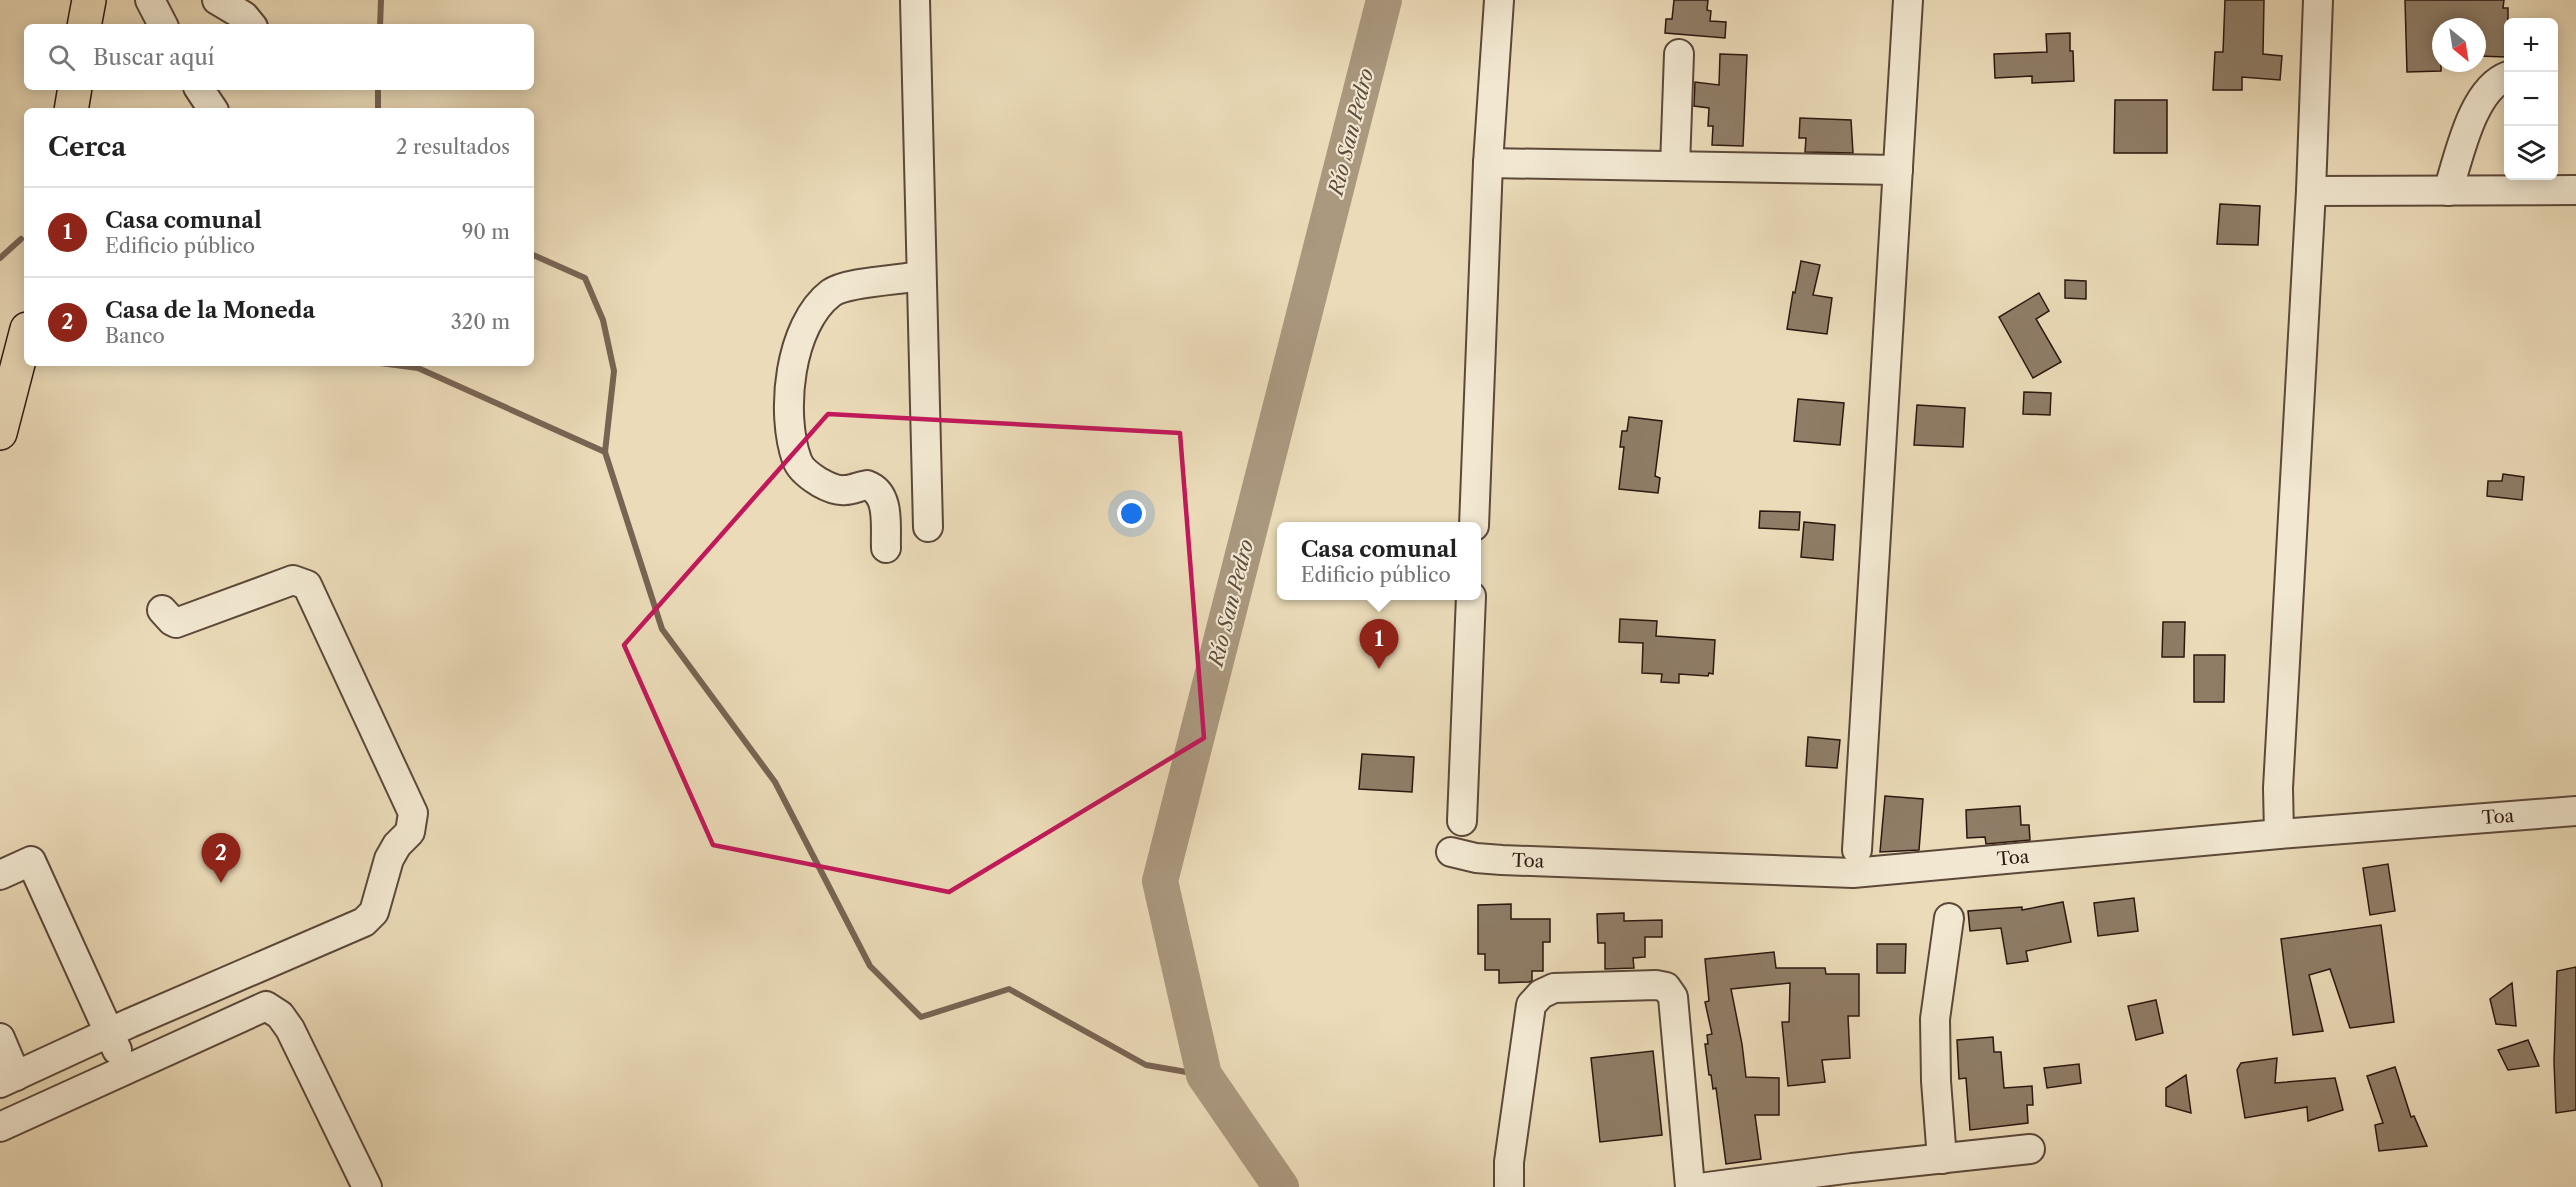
<!DOCTYPE html>
<html lang="es">
<head>
<meta charset="utf-8">
<style>
  :root { --surface:#fff; --page:#f6f6f6; --text:#222; --muted:#767676; --line:#e0e0e0; --accent:#8f2418 }
  body { margin:0; font-family:"Libre Caslon Text",serif; background:var(--page); color:var(--text) }
  .controls { position:absolute; right:18px; top:18px; display:grid; overflow:hidden; border-radius:9px; box-shadow:0 3px 15px #0003 }
  .controls button { width:54px; height:54px; display:grid; place-items:center; padding:0; border:0; border-bottom:2px solid var(--line); background:var(--surface); color:var(--text); font:30px sans-serif }
  .compass { position:absolute; left:2432px; top:18px; width:54px; height:54px; border-radius:50%; background:var(--surface); box-shadow:0 3px 15px #0003; rotate:150deg }
  .you { position:absolute; left:1132px; top:514px; width:21px; height:21px; margin:-15px; border:4px solid #fff; border-radius:50%; background:#1a73e8; box-shadow:0 0 0 9px #1a73e833 }
  .badge { display:grid; place-items:center; width:39px; height:39px; border-radius:50%; background:var(--accent); color:#fff; font-size:20px; font-weight:700 }
  .pin { position:absolute; translate:-50% -50px; filter:drop-shadow(0 2px 3px #0008) }
  .pin::after { content:''; position:absolute; top:32px; width:21px; height:18px; background:inherit; clip-path:polygon(0 0,100% 0,50% 100%) }
  .popup { position:absolute; left:1277px; top:522px; width:204px; height:78px; box-sizing:border-box; display:grid; place-content:center; border-radius:9px; background:var(--surface); filter:drop-shadow(0 2px 4px #0005); font-size:20px; white-space:nowrap; color:var(--muted) }
  .popup b { font-size:22px; color:var(--text) }
  .popup::after { content:''; position:absolute; left:50%; top:100%; margin-left:-12px; border:12px solid transparent; border-top-color:var(--surface) }
  .list { margin:0; padding:0; list-style:none }
  h2 { display:flex; justify-content:space-between; align-items:center; height:78px; margin:0; padding:0 24px; font-size:26px }
  h2 small { font-size:20px; font-weight:400; color:var(--muted) }
  .list li { display:grid; grid-template-columns:39px 1fr auto; gap:18px; align-items:center; box-sizing:border-box; height:90px; padding:0 24px; border-top:2px solid var(--line) }
  .list b { display:block; font-size:22px; white-space:nowrap }
  .list p { margin:0; font-size:20px; white-space:nowrap; color:var(--muted) }
  .list em { font-size:20px; font-style:normal; color:var(--muted) }
  .icon { flex:none; width:33px; height:33px; fill:none; stroke:currentColor; stroke-width:2; stroke-linecap:round; stroke-linejoin:round }
  .map { position:relative; flex:none; width:2576px; height:1187px; overflow:hidden }
  .search { position:absolute; background:var(--surface); box-shadow:0 3px 15px #0003; left:24px; top:24px; width:510px; height:66px; display:flex; align-items:center; gap:15px; box-sizing:border-box; padding:0 21px; border-radius:9px; color:var(--muted); font-size:22px }
  .panel { position:absolute; background:var(--surface); box-shadow:0 3px 15px #0003; left:24px; top:108px; width:510px; height:258px; border-radius:9px }
  .map>svg:first-child { display:block }
  .lines { fill:none; stroke-linecap:round; stroke-linejoin:round }
  .stream { stroke:#786453; stroke-width:6 }
  .river { stroke:#aa987f; stroke-width:36 }
  .building { fill:#8f7d67; stroke:#2c1710; stroke-width:1.5 }
  .minor-casing { stroke:#5c483a; stroke-width:32 }
  .highway-casing { stroke:#2c1710; stroke-width:36 }
  .minor { stroke:#f2e8d1; stroke-width:28 }
  .highway { stroke:#ebdbb8; stroke-width:33 }
  .marked { fill:none; stroke:#c2185b; stroke-width:4.5; stroke-linejoin:round }
  .labels { text-anchor:middle; dominant-baseline:central; stroke-width:4.5; stroke-linejoin:round; paint-order:stroke }
  .street-label { font-size:18px; fill:#2c1710; stroke:#f2e8d1 }
  .water-label { font-size:20px; font-style:italic; fill:#5e4b3c; stroke:#f2e8d1 }
</style>
</head>
<body>
<div class="map">
<svg width="2576" height="1187" viewBox="0 0 2576 1187">
  <rect width="100%" height="100%" fill="#ebdbb8"/>
  <filter id="stains"><feTurbulence type="fractalNoise" baseFrequency=".00333" numOctaves="4"/><feColorMatrix values="0 0 0 0 .2 0 0 0 0 .09 0 0 0 0 .02 0 0 0 .5 -.17"/></filter>
  <radialGradient id="worn" r=".72"><stop offset=".6" stop-color="#630" stop-opacity="0"/><stop offset="1" stop-color="#630" stop-opacity=".3"/></radialGradient>
  <g class="lines">
    <g class="stream">
      <polyline points="380,27 381,0"/>
      <polyline points="378,87 378,111"/>
      <polyline points="531,254 585,278 603,320 614,371 605,452 662,629 775,782 870,966 921,1017 1009,989 1146,1065 1204,1075"/>
      <polyline points="0,258 21,239"/>
      <polyline points="380,363 418,368 605,452"/>
    </g>
    <polyline class="river" points="1281,1187 1204,1075 1160,881 1384,0"/>
  </g>
  <g class="building">
    <polygon points="1674,0 1708,0 1707,10 1711,11 1710,21 1726,22 1725,38 1665,33 1666,19 1672,19"/>
    <polygon points="2225,0 2264,0 2263,54 2282,56 2280,80 2242,77 2242,90 2213,90 2215,52 2223,52"/>
    <polygon points="2405,0 2504,0 2503,8 2508,8 2508,57 2477,56 2477,27 2441,27 2441,71 2407,72"/>
    <polygon points="2070,33 2070,51 2073,51 2074,81 2032,83 2032,76 1995,78 1994,54 2047,52 2046,34"/>
    <polygon points="1720,54 1747,55 1743,146 1712,145 1713,126 1708,126 1709,108 1694,106 1695,82 1719,85"/>
    <polygon points="2115,100 2167,100 2167,153 2114,153"/>
    <polygon points="1800,118 1851,120 1853,153 1805,152 1806,138 1799,138"/>
    <polygon points="2220,204 2260,206 2258,245 2217,244"/>
    <polygon points="1801,261 1820,265 1813,295 1832,298 1827,334 1787,329 1793,292 1795,293"/>
    <polygon points="2065,280 2086,281 2086,299 2065,298"/>
    <polygon points="2039,293 2049,311 2036,319 2061,362 2033,378 1999,317"/>
    <polygon points="2024,392 2051,393 2050,415 2023,414"/>
    <polygon points="1798,399 1844,403 1840,445 1794,441"/>
    <polygon points="1917,405 1965,408 1963,447 1914,445"/>
    <polygon points="1629,417 1662,421 1655,476 1660,478 1658,493 1619,489 1624,447 1620,447 1622,431 1627,431"/>
    <polygon points="2503,474 2524,477 2522,500 2487,496 2488,481 2502,481"/>
    <polygon points="1760,511 1800,512 1799,530 1759,528"/>
    <polygon points="1804,522 1835,525 1833,560 1801,557"/>
    <polygon points="1620,619 1657,621 1656,636 1715,640 1713,674 1709,673 1708,676 1679,674 1679,683 1661,682 1662,674 1642,673 1643,643 1619,642"/>
    <polygon points="2163,622 2185,622 2184,657 2162,657"/>
    <polygon points="2194,655 2225,655 2224,702 2194,702"/>
    <polygon points="1808,737 1840,740 1837,768 1806,766"/>
    <polygon points="1362,754 1414,757 1412,792 1359,789"/>
    <polygon points="1885,796 1923,799 1919,850 1880,852"/>
    <polygon points="2020,806 2021,825 2029,825 2030,840 1986,844 1985,837 1967,838 1966,810"/>
    <polygon points="2388,864 2395,911 2370,915 2363,868"/>
    <polygon points="2134,898 2138,931 2098,936 2094,903"/>
    <polygon points="2063,902 2071,942 2026,951 2028,961 2007,964 2001,928 1970,931 1968,911 2022,907 2022,910"/>
    <polygon points="1511,904 1511,919 1550,919 1550,942 1543,942 1543,971 1532,971 1532,981 1529,982 1499,983 1499,970 1485,970 1485,954 1478,954 1478,905"/>
    <polygon points="1624,913 1624,921 1662,920 1662,937 1645,937 1645,957 1633,958 1634,968 1605,969 1605,943 1598,943 1597,914"/>
    <polygon points="2381,925 2394,1022 2350,1028 2330,969 2309,975 2323,1031 2293,1035 2281,939"/>
    <polygon points="1877,944 1906,944 1905,973 1877,973"/>
    <polygon points="1774,952 1776,968 1825,968 1826,974 1859,974 1859,1016 1848,1016 1850,1058 1822,1060 1825,1082 1788,1086 1782,1022 1789,1022 1790,983 1731,989 1742,1044 1746,1077 1779,1078 1779,1115 1755,1115 1761,1159 1726,1164 1716,1088 1713,1089 1711,1075 1709,1075 1705,1044 1708,1044 1707,1035 1712,1034 1705,1002 1709,1001 1705,959"/>
    <polygon points="2576,967 2576,1110 2556,1113 2554,1061 2557,971"/>
    <polygon points="2512,983 2516,1026 2496,1024 2490,999"/>
    <polygon points="2156,1000 2163,1033 2136,1040 2128,1006"/>
    <polygon points="1993,1037 1994,1052 2001,1052 2004,1088 2032,1086 2033,1105 2027,1105 2028,1123 1970,1130 1966,1078 1959,1079 1957,1040"/>
    <polygon points="2528,1040 2539,1066 2508,1070 2498,1050"/>
    <polygon points="1653,1051 1662,1135 1600,1142 1591,1058"/>
    <polygon points="2277,1058 2275,1083 2335,1078 2343,1110 2308,1121 2307,1107 2245,1118 2237,1070 2241,1063"/>
    <polygon points="2079,1064 2081,1083 2047,1088 2044,1068"/>
    <polygon points="2395,1067 2411,1117 2414,1116 2427,1146 2379,1151 2375,1125 2383,1123 2367,1076"/>
    <polygon points="2186,1075 2191,1113 2166,1106 2166,1088"/>
  </g>
  <g class="lines">
    <defs>
      <g id="minor">
        <polyline points="150,0 164,27"/>
        <polyline points="217,0 244,16 253,27"/>
        <polyline points="915,0 928,527"/>
        <polyline points="198,87 214,111"/>
        <polyline points="1488,163 1898,170"/>
        <polyline points="1675,166 1679,54"/>
        <polyline points="2311,191 2576,190"/>
        <path d="M2448,191C2459,157 2472,89 2508,76"/>
        <polyline points="1474,526 1488,163 1499,0"/>
        <path d="M886,548C885,526 891,494 867,485C860,486 852,490 845,490C837,491 826,486 819,482C811,477 800,469 797,460C780,413 789,325 831,293C846,282 899,280 920,276"/>
        <polyline points="1462,821 1471,596"/>
        <polyline points="2279,834 2278,788 2311,191 2318,0"/>
        <polyline points="1857,850 1908,0"/>
        <polyline points="1451,852 1476,858 1502,860 1853,873 2279,834 2576,811"/>
        <polyline points="0,875 31,861 117,1050"/>
        <polyline points="0,1038 16,1076"/>
        <polyline points="0,1083 130,1023 364,922 374,912 389,859 397,845 410,832 413,813 307,585 293,580 176,623 172,621 162,610"/>
        <polyline points="0,1127 266,1006 280,1015 290,1029 367,1187"/>
        <polyline points="1942,1159 1936,1081 1935,1019 1949,918"/>
        <polyline points="1509,1187 1509,1162 1531,1005 1541,994 1554,988 1656,985 1666,987 1673,997 1690,1187"/>
        <polyline points="1707,1187 1852,1168 2030,1149"/>
      </g>
      <g id="highway">
        <polyline points="84,27 89,0"/>
        <polyline points="71,111 75,87"/>
        <polyline points="0,433 27,329"/>
      </g>
    </defs>
    <use href="#minor" class="minor-casing"/>
    <use href="#highway" class="highway-casing"/>
    <use href="#minor" class="minor"/>
    <use href="#highway" class="highway"/>
  </g>
  <path class="marked" d="M828,414L1180,433L1204,738L949,892L713,845L624,645Z"/>
  <g class="labels">
    <g class="street-label">
      <text transform="translate(2498 817) rotate(-4)">Toa</text>
      <text transform="translate(2013 858) rotate(-5)">Toa</text>
      <text transform="translate(1528 861) rotate(2)">Toa</text>
    </g>
    <g class="water-label">
      <text transform="translate(1351 132) rotate(-76)">Río San Pedro</text>
      <text transform="translate(1231 603) rotate(-76)">Río San Pedro</text>
    </g>
  </g>
  <rect width="100%" height="100%" filter="url(#stains)"/>
  <rect width="100%" height="100%" fill="url(#worn)"/>
</svg>
<div class="controls">
<button>+</button>
<button>−</button>
<button><svg class="icon" aria-label="layers" viewBox="0 0 24 24"><path d="M12 4l9 5-9 5-9-5zM3 14l9 5 9-5"/></svg></button>
</div>
<svg class="compass" viewBox="-18 -18 36 36"><path d="M0-13l5 13h-10z" fill="#e53935"/><path d="M0 13l5-13h-10z" fill="#767676"/></svg>
<div class="you"></div>
<div class="pin badge" style="left:1379px;top:669px">1</div>
<div class="popup"><b>Casa comunal</b>Edificio público</div>
<div class="pin badge" style="left:221px;top:883px">2</div>
<div class="search"><svg class="icon" aria-label="search" viewBox="0 0 24 24"><circle cx="10" cy="10" r="6"/><path d="M15 15l6 6"/></svg>Buscar aquí</div>
<section class="panel">
<h2>Cerca<small>2 resultados</small></h2>
<ul class="list">
<li><span class="badge">1</span><div><b>Casa comunal</b><p>Edificio público</p></div><em>90 m</em></li>
<li><span class="badge">2</span><div><b>Casa de la Moneda</b><p>Banco</p></div><em>320 m</em></li>
</ul>
</section>
</div>
</body>
</html>
